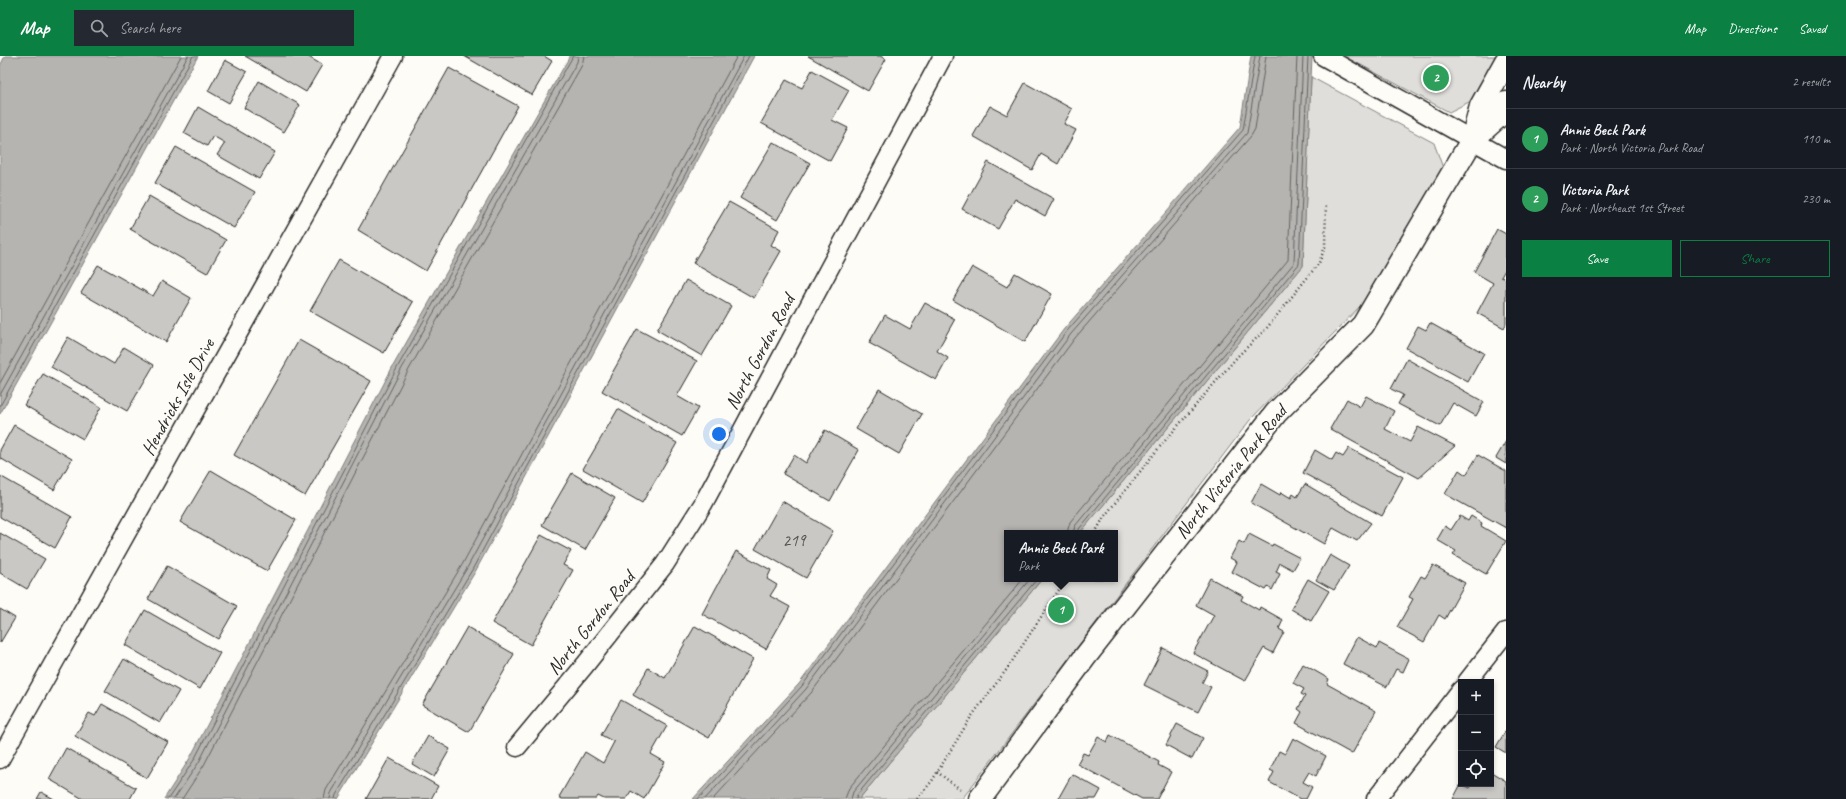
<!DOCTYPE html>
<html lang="en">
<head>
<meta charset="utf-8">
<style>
  :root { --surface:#171b24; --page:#242831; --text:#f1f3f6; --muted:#9ea1a6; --line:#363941; --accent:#0b8043 }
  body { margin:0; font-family:Caveat,sans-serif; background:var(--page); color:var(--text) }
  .controls { position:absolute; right:12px; bottom:12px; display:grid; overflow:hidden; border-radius:0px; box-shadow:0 2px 6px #0003 }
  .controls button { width:36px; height:36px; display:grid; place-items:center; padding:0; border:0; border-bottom:1px solid var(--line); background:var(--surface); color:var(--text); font:20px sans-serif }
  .you { position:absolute; left:719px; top:378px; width:14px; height:14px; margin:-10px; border:3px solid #fff; border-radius:50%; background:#1a73e8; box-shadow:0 0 0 6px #1a73e833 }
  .badge { display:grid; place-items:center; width:26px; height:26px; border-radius:50%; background:var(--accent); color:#fff; font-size:13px; font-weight:700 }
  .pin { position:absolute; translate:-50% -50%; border:2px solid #fff; box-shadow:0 1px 4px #0006 }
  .popup { position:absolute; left:1004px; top:474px; width:114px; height:52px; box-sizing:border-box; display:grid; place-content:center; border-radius:0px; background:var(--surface); filter:drop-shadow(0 1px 3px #0005); font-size:13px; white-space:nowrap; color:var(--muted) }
  .popup b { font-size:15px; color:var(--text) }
  .popup::after { content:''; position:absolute; left:50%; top:100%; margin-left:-8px; border:8px solid transparent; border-top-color:var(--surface) }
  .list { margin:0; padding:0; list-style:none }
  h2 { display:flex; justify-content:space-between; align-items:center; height:52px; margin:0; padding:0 16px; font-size:17px }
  h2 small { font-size:13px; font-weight:400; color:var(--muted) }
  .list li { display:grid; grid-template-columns:26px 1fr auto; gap:12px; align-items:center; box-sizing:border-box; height:60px; padding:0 16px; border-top:1px solid var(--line) }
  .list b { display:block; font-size:15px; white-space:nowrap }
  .list p { margin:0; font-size:13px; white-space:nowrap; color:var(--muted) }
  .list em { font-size:13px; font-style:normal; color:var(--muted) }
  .actions { display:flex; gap:8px; padding:12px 16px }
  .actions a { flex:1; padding:9px 0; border:1px solid var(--accent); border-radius:0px; text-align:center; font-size:14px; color:var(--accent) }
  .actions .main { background:var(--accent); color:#fff }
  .icon { flex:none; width:22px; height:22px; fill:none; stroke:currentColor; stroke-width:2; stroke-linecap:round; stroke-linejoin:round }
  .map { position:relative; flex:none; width:1506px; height:743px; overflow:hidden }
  header { display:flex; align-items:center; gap:24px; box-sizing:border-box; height:56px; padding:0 20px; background:var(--accent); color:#fff }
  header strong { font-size:19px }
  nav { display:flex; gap:22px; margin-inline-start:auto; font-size:14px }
  .search { width:280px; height:36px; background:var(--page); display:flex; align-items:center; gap:10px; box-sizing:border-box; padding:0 14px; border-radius:0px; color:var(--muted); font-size:15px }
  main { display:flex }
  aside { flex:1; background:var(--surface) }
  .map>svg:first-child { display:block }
  .green { fill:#dfdeda; stroke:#858482 }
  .water { fill:#b5b4b1; stroke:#7e7d7b }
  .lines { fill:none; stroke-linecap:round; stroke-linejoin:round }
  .shore { stroke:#626261; stroke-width:1 }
  .building { fill:#c9c8c4; stroke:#2b2b2b }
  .street-casing { stroke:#2b2b2b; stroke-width:21 }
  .secondary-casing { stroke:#2b2b2b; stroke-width:25 }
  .path { stroke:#2b2b2b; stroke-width:2.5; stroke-dasharray:1 3; stroke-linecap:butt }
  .street { stroke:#fdfcf7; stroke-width:18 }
  .secondary { stroke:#fdfcf7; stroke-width:22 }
  .labels { text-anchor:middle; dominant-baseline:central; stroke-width:3.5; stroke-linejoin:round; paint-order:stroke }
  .number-label { font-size:17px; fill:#525251 }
  .street-label { font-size:19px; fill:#2b2b2b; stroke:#fdfcf7 }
</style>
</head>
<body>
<header>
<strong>Map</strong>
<div class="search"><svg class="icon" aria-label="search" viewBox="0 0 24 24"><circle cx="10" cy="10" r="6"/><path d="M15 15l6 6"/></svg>Search here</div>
<nav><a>Map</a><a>Directions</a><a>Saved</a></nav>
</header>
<main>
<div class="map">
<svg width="1506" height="743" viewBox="0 0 1506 743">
  <rect width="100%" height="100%" fill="#fdfcf7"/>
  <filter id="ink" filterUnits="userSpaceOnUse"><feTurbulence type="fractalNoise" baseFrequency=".025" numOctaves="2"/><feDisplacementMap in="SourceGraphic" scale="8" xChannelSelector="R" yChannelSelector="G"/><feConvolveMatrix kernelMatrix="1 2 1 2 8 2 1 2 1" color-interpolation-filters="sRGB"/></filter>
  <g filter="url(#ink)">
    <g class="green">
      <polygon points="1344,0 1499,0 1473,44 1449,56"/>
      <polygon points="1311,21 1434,87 1443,112 1366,244 1250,364 962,743 859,743 1042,523 1115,523 1115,477 1080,477 1303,210"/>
    </g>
    <g class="water">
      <polygon points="5,0 198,0 0,358 0,10"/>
      <polygon points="570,0 754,0 475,516 338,743 164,743 190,702 393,310"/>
      <polygon points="1251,0 1312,0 1303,210 1080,477 1007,477 1007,523 1042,523 859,743 693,743 799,628 1064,273 1240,71"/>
    </g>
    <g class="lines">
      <g class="shore">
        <polyline points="0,327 181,0"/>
        <polyline points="0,339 188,0"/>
        <polyline points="0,350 193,0"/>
        <polyline points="1067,477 1070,466 1288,204 1297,0"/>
        <polyline points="1073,477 1075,470 1294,207 1303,0"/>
        <polyline points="1078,477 1079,473 1299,208 1308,0"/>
        <polyline points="168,743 194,704 397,312 573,0"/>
        <polyline points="174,743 199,706 401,314 577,6 578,0"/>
        <polyline points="182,743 204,709 407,317 582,9 584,0"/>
        <polyline points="324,743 326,734 462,509 737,0"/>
        <polyline points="330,743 331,737 467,512 744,0"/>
        <polyline points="335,743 336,739 472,514 749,0"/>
        <polyline points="698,743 802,630 1067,275 1243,74 1255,0"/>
        <polyline points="705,743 806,633 1071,278 1247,77 1260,0"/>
        <polyline points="713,743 811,637 1075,282 1251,80 1255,73 1266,0"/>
        <polyline points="845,743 849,732 1023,523"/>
        <polyline points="851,743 853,736 1030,523"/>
        <polyline points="856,743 857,739 1037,523"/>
      </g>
    </g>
    <g class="building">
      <polygon points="245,0 307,0 322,9 306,36"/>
      <polygon points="464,0 544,0 552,5 532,39"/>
      <polygon points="808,0 880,0 886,3 868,35"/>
      <polygon points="225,4 247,16 229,47 208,35"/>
      <polygon points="449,12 518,50 426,215 358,174"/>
      <polygon points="812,14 849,34 832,64 848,72 830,105 761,67 786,24 802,32"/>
      <polygon points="259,25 300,49 284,76 244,52"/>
      <polygon points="1025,27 1072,53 1064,68 1076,74 1058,108 1041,98 1032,114 973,80 990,50 1007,59"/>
      <polygon points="198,51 275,96 259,123 217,99 225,87 213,80 207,90 184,77"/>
      <polygon points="773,86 810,107 777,164 740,142"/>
      <polygon points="176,91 255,136 234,172 155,127"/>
      <polygon points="988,106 1054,143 1045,160 1015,143 998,173 962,153"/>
      <polygon points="149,140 226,184 207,217 130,173"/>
      <polygon points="729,146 779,174 771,189 781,195 754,242 693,207"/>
      <polygon points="1497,173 1506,178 1506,212 1501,221 1506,223 1506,268 1504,272 1477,257 1493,227 1474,216"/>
      <polygon points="339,204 413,246 384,297 310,255"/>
      <polygon points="98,209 153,240 162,225 191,242 166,286 81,237"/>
      <polygon points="972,211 1007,231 1015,217 1052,238 1025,286 953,244"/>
      <polygon points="686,224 731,250 702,300 657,274"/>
      <polygon points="925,247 955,263 937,295 948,302 936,324 869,287 885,259 910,273"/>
      <polygon points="1430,267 1484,297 1468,326 1406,292 1418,270 1426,274"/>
      <polygon points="637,273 697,305 677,340 698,352 682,380 602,335"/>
      <polygon points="68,281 114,308 124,291 154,309 127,355 51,311"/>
      <polygon points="299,284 371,325 305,440 234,399"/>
      <polygon points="1407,303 1484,346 1476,360 1453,347 1440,370 1398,348 1403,339 1391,333"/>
      <polygon points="43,318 101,351 83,383 24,349"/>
      <polygon points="879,333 922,358 899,398 856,373"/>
      <polygon points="1366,340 1394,355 1385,373 1410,386 1418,371 1455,390 1419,422 1330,373 1347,343 1360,351"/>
      <polygon points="618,353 677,387 642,447 583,413"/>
      <polygon points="14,369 72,403 54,434 0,402 0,394"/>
      <polygon points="825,374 859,394 830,445 783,418 794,399 806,407"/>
      <polygon points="1506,385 1506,408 1496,402"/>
      <polygon points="1349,392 1403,421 1382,460 1303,417 1315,394 1332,404 1336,397 1343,401"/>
      <polygon points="1478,399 1506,415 1506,472 1445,438 1459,414 1466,419"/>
      <polygon points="211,414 296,464 267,515 180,466"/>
      <polygon points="572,417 615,442 585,494 542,469"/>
      <polygon points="0,420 72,461 55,492 0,461"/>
      <polygon points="1261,428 1280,439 1281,436 1291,442 1293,438 1297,441 1305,428 1371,467 1357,485 1333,472 1324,488 1251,447"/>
      <polygon points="782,445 833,475 806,522 755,493"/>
      <polygon points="1460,460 1468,465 1471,460 1482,467 1481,470 1506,485 1486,518 1453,499 1456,495 1437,484 1445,470 1451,474"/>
      <polygon points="0,477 45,503 27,533 0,517"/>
      <polygon points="1249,478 1272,490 1273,488 1300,502 1293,514 1280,507 1276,516 1280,518 1272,534 1268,531 1266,534 1232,516 1237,506 1230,502 1239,485 1244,488"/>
      <polygon points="541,479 571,495 563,509 573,514 531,589 492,567"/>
      <polygon points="736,495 771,514 767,523 777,529 770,540 790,551 766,593 702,558"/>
      <polygon points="1330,499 1349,510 1334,534 1316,524"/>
      <polygon points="1433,509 1465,527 1445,563 1439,559 1424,586 1397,571 1413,543 1409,541 1421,520 1425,522"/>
      <polygon points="167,510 237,550 218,583 148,543"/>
      <polygon points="1210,522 1243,540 1241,544 1259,554 1260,551 1283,564 1279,573 1284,576 1273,597 1264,592 1245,625 1193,597 1214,559 1196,549"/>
      <polygon points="1308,523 1329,535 1311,565 1291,553"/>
      <polygon points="0,553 15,562 0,587"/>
      <polygon points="145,554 220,597 200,633 125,589"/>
      <polygon points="695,570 753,603 709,682 633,639 648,612 665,622"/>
      <polygon points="467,571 514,598 469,676 422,649"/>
      <polygon points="1357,581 1377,592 1379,587 1409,603 1403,616 1396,613 1387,631 1343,608"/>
      <polygon points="1163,592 1208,615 1202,627 1211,631 1198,656 1144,629"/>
      <polygon points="124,603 179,635 160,667 105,635"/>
      <polygon points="1303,608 1329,623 1327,628 1376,655 1352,698 1296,667 1302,656 1298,653 1305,640 1301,638 1304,633 1293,627"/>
      <polygon points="621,644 667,670 651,698 665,706 644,743 631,735 626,743 604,743 598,740 596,743 562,743 559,741 585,696 603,707 614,686 601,679"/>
      <polygon points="102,648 168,686 147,722 75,680 89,657 95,660"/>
      <polygon points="1177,668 1203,682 1192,703 1166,689"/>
      <polygon points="1506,674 1506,697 1496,691"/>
      <polygon points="1110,679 1159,706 1158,709 1171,716 1157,743 1142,743 1077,708 1083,697 1088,699 1098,681 1107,686"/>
      <polygon points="428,680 450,693 434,721 412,708"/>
      <polygon points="1293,682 1326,700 1316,720 1309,716 1303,726 1312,731 1306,743 1300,743 1269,726 1274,716 1270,714 1279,695 1285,698"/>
      <polygon points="66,692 136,732 130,743 83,743 49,723"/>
      <polygon points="389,702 438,730 431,743 366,743"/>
      <polygon points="1491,716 1506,725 1506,743 1453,743 1461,728 1470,732 1473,728 1491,728"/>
      <polygon points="1072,718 1101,734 1096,743 1058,743"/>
      <polygon points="41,736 54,743 37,743"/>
    </g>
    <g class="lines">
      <defs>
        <g id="street">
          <polyline points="1323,0 1506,103"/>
          <polyline points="1467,626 1506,576"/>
          <polyline points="517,691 585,609 665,508 703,448 943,0"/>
          <polyline points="0,703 393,0"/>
          <polyline points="1376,743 1461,634"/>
        </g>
        <g id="secondary">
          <polyline points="1472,84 1499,60 1506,47"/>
          <polyline points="980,743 1085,601 1276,357 1363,269 1472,84 1481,50 1506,5"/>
        </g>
      </defs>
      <use href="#street" class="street-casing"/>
      <use href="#secondary" class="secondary-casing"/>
      <g class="path">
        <polyline points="1095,477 1104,461 1158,393 1238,300 1266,273 1319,207 1325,191 1326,148"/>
        <polyline points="937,716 960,733"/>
        <polyline points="917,743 932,725 971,661 1007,613 1066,523"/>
      </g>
      <use href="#street" class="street"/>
      <use href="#secondary" class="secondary"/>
    </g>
  </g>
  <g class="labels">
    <g class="number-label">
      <text x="794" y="484">219</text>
    </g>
    <g class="street-label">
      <text transform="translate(760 296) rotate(-62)">North Gordon Road</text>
      <text transform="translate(178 341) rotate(-61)">Hendricks Isle Drive</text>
      <text transform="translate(1231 416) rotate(-51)">North Victoria Park Road</text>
      <text transform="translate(591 567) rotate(-51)">North Gordon Road</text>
    </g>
  </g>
</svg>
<div class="controls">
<button>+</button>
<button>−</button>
<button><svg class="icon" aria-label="locate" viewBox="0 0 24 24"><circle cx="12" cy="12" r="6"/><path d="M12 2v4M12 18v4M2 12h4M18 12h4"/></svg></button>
</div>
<div class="you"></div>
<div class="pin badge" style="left:1061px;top:554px;background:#2e9e5b">1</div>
<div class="popup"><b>Annie Beck Park</b>Park</div>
<div class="pin badge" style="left:1436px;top:22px;background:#2e9e5b">2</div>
</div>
<aside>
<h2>Nearby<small>2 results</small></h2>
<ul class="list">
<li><span class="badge" style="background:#2e9e5b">1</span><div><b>Annie Beck Park</b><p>Park · North Victoria Park Road</p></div><em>110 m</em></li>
<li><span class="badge" style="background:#2e9e5b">2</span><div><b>Victoria Park</b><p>Park · Northeast 1st Street</p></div><em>230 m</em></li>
</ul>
<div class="actions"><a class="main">Save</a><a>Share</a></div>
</aside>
</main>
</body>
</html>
